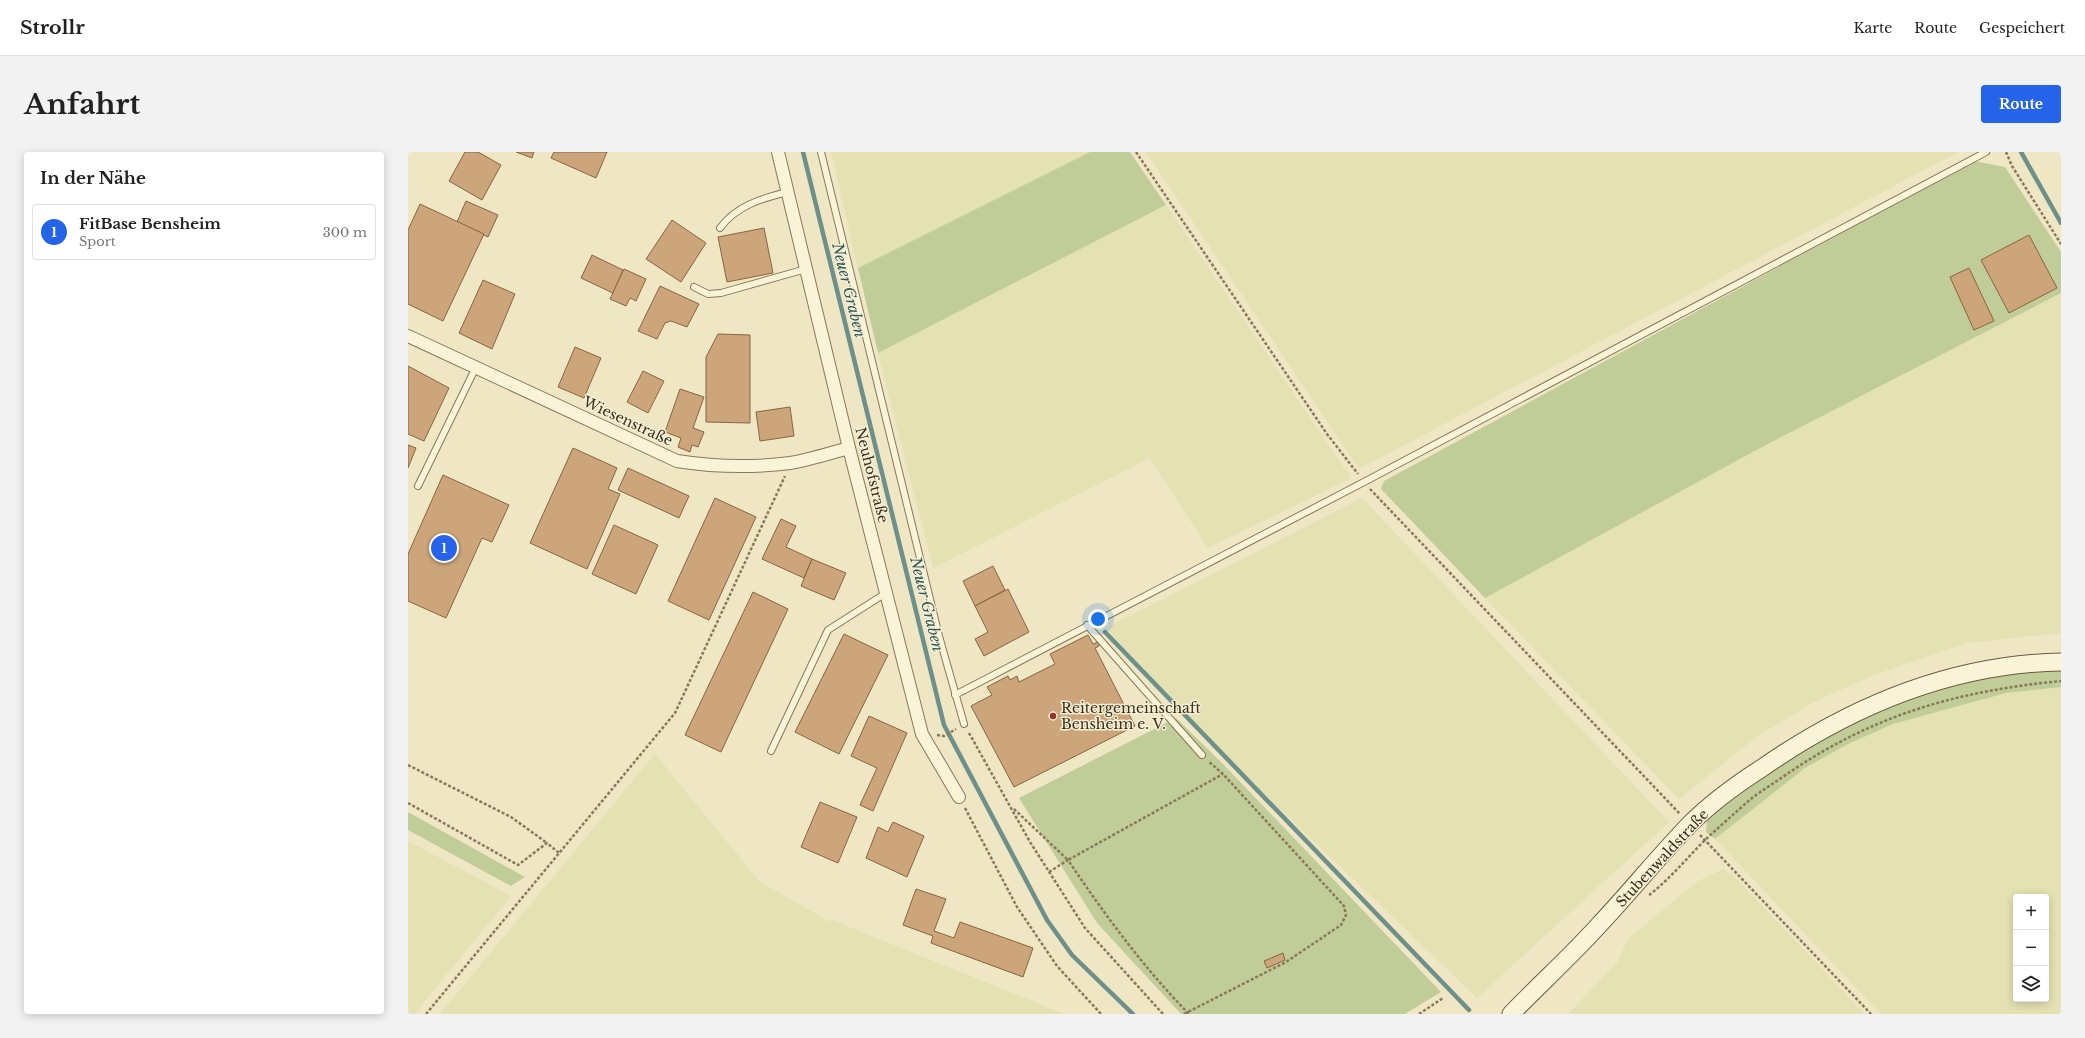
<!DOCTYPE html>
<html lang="de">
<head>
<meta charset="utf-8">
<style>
  :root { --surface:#fff; --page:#f2f2f2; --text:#222; --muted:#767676; --line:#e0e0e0; --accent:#2563eb }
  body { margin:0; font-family:"Libre Baskerville",serif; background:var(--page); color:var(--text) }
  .controls { position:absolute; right:12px; bottom:12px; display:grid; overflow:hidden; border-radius:4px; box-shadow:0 2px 10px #0003 }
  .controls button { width:36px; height:36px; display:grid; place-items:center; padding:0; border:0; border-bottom:1px solid var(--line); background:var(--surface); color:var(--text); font:20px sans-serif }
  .you { position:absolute; left:690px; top:467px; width:14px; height:14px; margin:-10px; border:3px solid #fff; border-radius:50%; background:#1a73e8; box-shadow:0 0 0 6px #1a73e833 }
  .badge { display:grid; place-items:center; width:26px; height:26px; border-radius:50%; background:var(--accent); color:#fff; font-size:13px; font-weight:700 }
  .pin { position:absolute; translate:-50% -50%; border:2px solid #fff; box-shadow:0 1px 4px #0006 }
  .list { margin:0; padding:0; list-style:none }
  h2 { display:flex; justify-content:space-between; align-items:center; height:52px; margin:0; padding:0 16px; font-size:17px }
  h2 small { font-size:13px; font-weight:400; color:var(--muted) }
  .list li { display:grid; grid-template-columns:26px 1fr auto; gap:12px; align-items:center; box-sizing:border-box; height:56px; margin:0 8px 8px; padding:0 8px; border:1px solid var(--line); border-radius:4px }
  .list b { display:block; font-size:15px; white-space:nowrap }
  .list p { margin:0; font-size:13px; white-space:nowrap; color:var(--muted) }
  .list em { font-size:13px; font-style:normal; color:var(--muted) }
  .icon { flex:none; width:22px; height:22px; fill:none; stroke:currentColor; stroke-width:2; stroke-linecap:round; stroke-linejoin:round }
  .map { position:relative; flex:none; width:1653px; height:862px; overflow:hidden; border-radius:4px }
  header { display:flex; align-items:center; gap:24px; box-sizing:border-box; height:56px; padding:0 20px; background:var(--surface); border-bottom:1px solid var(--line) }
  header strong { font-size:19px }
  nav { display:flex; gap:22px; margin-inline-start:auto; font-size:14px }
  .intro { display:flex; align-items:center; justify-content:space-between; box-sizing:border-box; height:96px; padding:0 24px }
  h1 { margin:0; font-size:28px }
  .button { padding:10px 18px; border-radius:4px; background:var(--accent); color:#fff; font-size:14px; font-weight:700 }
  main { display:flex; gap:24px; padding:0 24px }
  aside { flex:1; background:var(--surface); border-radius:4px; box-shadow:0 2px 10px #0003 }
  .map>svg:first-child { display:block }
  .farmland { fill:#e4e1b2; fill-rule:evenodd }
  .green { fill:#c1cd98 }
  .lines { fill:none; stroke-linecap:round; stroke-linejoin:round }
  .stream { stroke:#6d908b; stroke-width:4.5 }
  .building { fill:#cda57a; stroke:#896440 }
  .lane-casing { stroke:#89785a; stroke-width:8 }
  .street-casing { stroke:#89785a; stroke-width:14 }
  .secondary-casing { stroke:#6b593e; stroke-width:19 }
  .path { stroke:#89785a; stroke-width:2.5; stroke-dasharray:3 2; stroke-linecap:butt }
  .lane { stroke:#f9f3d8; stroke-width:6 }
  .street { stroke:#f9f3d8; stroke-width:12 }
  .secondary { stroke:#f9f3d8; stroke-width:17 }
  .poi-dot { fill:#99342a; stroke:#f6efd4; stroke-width:1.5 }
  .labels { text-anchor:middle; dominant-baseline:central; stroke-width:3; stroke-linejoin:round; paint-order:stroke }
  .street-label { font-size:14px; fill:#392e1e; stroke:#f6efd4 }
  .poi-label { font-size:14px; fill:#392e1e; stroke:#f6efd4; text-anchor:start }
  .water-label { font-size:15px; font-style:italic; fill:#2e5859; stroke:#f6efd4 }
</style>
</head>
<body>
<header>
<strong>Strollr</strong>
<nav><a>Karte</a><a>Route</a><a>Gespeichert</a></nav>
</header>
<div class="intro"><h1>Anfahrt</h1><a class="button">Route</a></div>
<main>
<aside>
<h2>In der Nähe<small></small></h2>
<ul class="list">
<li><span class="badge">1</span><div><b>FitBase Bensheim</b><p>Sport</p></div><em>300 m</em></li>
</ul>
</aside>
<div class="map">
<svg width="1653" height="862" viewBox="0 0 1653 862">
  <rect width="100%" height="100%" fill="#efe6c4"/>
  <g class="farmland">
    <polygon points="423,0 682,0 450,116"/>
    <polygon points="738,0 1550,0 951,317"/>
    <polygon points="758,53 943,326 800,396 742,306 525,416 470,201"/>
    <polygon points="1653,141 1653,481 1559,491 1463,524 1404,551 1348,585 1271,647 1077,446 1354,295"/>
    <polygon points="954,346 1261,670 1069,846 821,608 698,476"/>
    <path d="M1653,535V862H1473L1307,687L1397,616L1440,592L1485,572L1598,541ZM1608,745H1638V847H1608Z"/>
    <polygon points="247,602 351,729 422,770 424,768 656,862 32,862"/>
    <polygon points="0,689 103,744 6,862 0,862"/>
    <polygon points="1315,717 1325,723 1457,862 1160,862 1209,811 1220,787 1290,729"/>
  </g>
  <g class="green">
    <polygon points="682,0 722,0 758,53 470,201 450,116"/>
    <polygon points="1566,9 1597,15 1653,100 1653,141 1354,295 1077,446 973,337 976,329"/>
    <polygon points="1653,517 1653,535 1598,541 1485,572 1440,592 1397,616 1307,687 1298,680 1299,667 1349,626 1454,565 1553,529 1609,521"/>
    <polygon points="768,566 816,613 1033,840 997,862 773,862 689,771 611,646"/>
    <polygon points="0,660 117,725 103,734 0,678"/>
  </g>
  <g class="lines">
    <g class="stream">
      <polyline points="395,0 536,573 639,768 664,803 725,862"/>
      <polyline points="1613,0 1653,71"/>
      <polyline points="697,480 1061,858"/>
    </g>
  </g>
  <g class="building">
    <polygon points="57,0 70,0 93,13 74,48 41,29"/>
    <polygon points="108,0 126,0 124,6"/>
    <polygon points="146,0 199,0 188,26 143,6"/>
    <polygon points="58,49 90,63 80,85 49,70"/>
    <polygon points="12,52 76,82 35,169 0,152 0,78"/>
    <polygon points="264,68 298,91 273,130 238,107"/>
    <polygon points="356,76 365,121 319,130 310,85"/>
    <polygon points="1621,83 1649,136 1601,161 1573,108"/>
    <polygon points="184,103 215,118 205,141 173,126"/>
    <polygon points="1561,116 1586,169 1566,178 1542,125"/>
    <polygon points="216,117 238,127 228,149 222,146 218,154 202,147"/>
    <polygon points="75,128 107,142 84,197 51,181"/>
    <polygon points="252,134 291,152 279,175 263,169 257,171 249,187 230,179"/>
    <polygon points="310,182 342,183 342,271 298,270 298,205"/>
    <polygon points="167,195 193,206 176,246 150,235"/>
    <polygon points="0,214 41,236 16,289 0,282"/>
    <polygon points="235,219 256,229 240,261 219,250"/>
    <polygon points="272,237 296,245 285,276 296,280 290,295 284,293 282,300 270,295 273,286 257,280"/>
    <polygon points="382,255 386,284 352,289 348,260"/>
    <polygon points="0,293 8,296 0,316"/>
    <polygon points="165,296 209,316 200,337 212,342 179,417 122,391"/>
    <polygon points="220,316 281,344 271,366 210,338"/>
    <polygon points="35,323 101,353 84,390 74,386 38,466 0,449 0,402"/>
    <polygon points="307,346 348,365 301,468 260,449"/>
    <polygon points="373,367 388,374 378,395 404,407 396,426 354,407"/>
    <polygon points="206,373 250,393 228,442 184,422"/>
    <polygon points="404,407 438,421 426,448 393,434"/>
    <polygon points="585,414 597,438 567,454 555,429"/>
    <polygon points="600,437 621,480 576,504 567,487 580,480 567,454"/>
    <polygon points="345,440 380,457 313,600 277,583"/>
    <polygon points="436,482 480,503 431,602 387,580"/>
    <polygon points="680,483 685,492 690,490 691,494 687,496 727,574 606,635 563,554 584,543 579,535 600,524 602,528 609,524 611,530 647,512 642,502"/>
    <polygon points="461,564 499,581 465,659 452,653 469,616 443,604"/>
    <polygon points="412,650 449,665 430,711 393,695"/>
    <polygon points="485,670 516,684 499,725 458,706 470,675 480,680"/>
    <polygon points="508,737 538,747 526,779 546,786 552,770 625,796 615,825 523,791 525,784 495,773"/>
    <polygon points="875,801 877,808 859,816 856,809"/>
  </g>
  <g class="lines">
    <defs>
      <g id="lane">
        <polyline points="413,0 531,484 556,572"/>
        <path d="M312,76C328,54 354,46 380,40"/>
        <polyline points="286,135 300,142 313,141 398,117"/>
        <polyline points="10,334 68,215"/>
        <polyline points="679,473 794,603"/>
        <polyline points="547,543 956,330 1578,0"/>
        <polyline points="363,599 420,478 478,441"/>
      </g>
      <g id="street">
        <polyline points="370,0 441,296 514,582 551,645"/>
        <path d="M0,184L269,309C307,315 343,316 382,311C401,308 422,301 441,296"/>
      </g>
      <path id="secondary" d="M1103,862C1132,832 1163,804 1191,773C1222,740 1251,704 1282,672C1303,651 1329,632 1354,616C1442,555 1544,512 1653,510"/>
    </defs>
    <use href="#lane" class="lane-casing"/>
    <use href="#street" class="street-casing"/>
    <use href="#secondary" class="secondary-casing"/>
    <g class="path">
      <polyline points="728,0 919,282 950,322"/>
      <polyline points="1598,0 1604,14 1653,92"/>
      <polyline points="962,337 1272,662"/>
      <polyline points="561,581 622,690 677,776 755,862"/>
      <polyline points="529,583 536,584 548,577"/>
      <polyline points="0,613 103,665 139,691"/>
      <polyline points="0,651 110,713 139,691 151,701"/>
      <polyline points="557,656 609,755 649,814 693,862"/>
      <polyline points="606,657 660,708 815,622"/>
      <polyline points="1292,683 1463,862"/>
      <path d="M641,720L660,708C697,763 735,815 781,862"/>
      <path d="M1241,743C1262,727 1278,707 1297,688C1312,674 1328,660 1344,646C1356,637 1369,629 1382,620C1468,562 1550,539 1653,529"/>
      <polyline points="18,862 267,561 377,324"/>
      <polyline points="776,862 878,810 933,773 938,763 936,754 815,622 800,609"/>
      <polyline points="1011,862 1035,846"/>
    </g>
    <use href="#lane" class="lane"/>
    <use href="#street" class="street"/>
    <use href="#secondary" class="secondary"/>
  </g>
  <circle class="poi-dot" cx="645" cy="564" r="4"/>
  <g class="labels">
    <g class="street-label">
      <text transform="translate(220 269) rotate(25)">Wiesenstraße</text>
      <text transform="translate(464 323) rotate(76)">Neuhofstraße</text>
      <text transform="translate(1254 706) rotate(-47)">Stubenwaldstraße</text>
    </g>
    <g class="poi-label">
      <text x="653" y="556">Reitergemeinschaft<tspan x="653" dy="16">Bensheim e. V.</tspan></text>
    </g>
    <g class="water-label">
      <text transform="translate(441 138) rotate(76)">Neuer Graben</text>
      <text transform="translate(519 452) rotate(76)">Neuer Graben</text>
    </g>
  </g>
</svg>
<div class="controls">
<button>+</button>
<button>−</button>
<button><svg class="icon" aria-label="layers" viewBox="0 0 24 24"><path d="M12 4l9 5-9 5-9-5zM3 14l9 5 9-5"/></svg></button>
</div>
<div class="you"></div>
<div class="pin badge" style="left:36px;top:396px">1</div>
</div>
</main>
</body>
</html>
